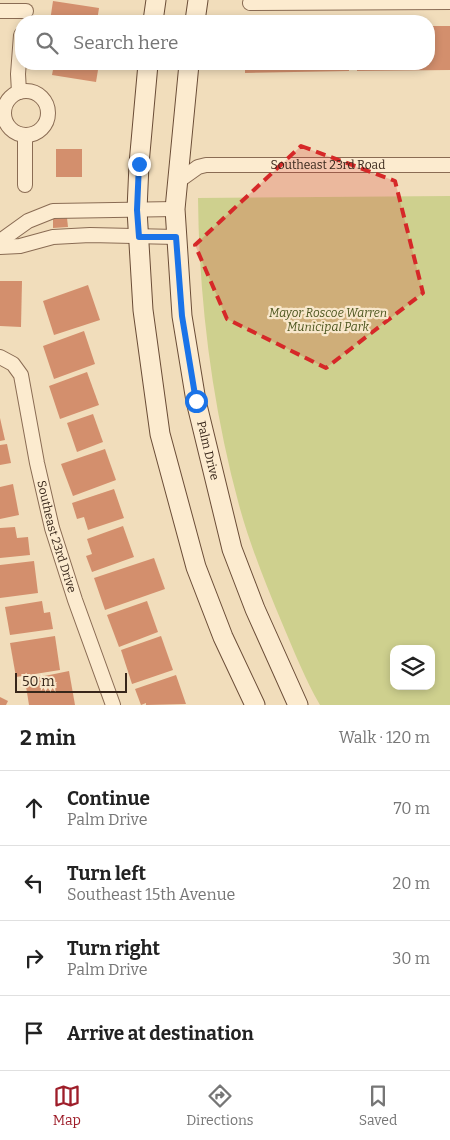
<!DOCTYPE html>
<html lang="en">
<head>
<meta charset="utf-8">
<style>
  :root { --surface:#fff; --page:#f6f6f6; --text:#222; --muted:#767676; --line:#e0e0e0; --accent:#9e1e2a }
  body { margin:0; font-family:Bitter,serif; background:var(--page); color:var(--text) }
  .controls { position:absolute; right:15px; bottom:15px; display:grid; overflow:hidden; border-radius:10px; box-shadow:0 2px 8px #0003 }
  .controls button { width:45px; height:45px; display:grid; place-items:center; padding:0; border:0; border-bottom:1px solid var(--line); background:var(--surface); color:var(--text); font:25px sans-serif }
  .scale { position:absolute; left:15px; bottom:12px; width:112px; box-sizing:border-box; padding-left:5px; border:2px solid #37261a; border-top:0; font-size:14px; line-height:18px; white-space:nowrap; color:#37261a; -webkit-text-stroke:4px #f8e7cb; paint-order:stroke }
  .stop { position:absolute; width:15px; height:15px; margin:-11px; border:4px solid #1a73e8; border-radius:50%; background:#fff }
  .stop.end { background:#1a73e8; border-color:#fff; box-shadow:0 1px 5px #0008 }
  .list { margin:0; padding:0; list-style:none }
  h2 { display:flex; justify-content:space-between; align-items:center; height:65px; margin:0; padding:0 20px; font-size:21px }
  h2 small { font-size:16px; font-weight:400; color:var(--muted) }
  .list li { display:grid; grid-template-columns:32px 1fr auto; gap:15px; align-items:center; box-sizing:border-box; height:75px; padding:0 20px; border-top:1px solid var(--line) }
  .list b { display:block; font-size:19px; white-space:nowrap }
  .list p { margin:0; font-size:16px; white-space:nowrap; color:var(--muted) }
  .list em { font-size:16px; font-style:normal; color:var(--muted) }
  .icon { flex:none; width:28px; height:28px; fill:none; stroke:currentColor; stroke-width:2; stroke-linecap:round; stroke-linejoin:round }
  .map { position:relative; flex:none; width:450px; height:705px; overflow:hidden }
  .search { position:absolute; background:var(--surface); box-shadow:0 2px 8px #0003; left:15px; right:15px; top:15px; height:55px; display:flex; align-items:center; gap:12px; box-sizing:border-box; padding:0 18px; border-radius:20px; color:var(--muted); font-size:19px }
  .sheet { height:365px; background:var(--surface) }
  nav { display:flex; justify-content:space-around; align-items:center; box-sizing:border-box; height:70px; border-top:1px solid var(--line); background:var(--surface); font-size:14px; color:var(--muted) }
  nav a { display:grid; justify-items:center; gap:2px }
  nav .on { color:var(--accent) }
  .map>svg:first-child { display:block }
  .green { fill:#ced08e; fill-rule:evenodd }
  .building { fill:#d38f6d }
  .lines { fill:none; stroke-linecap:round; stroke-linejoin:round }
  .minor-casing { stroke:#8a6c54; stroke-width:16 }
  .secondary-casing { stroke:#6b4d37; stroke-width:21 }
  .minor { stroke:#fcebcf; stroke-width:14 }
  .secondary { stroke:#fcebcf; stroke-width:19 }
  .route { stroke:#1a73e8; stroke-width:6 }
  .marked { fill:#d62828; fill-opacity:0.2; stroke:#d62828; stroke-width:4; stroke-dasharray:10 6; stroke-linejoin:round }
  .labels { text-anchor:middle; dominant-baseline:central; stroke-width:4.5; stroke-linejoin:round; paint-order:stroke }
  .street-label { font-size:12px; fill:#37261a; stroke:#f8e7cb }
  .park-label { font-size:12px; font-style:italic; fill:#4c561f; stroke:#f8e7cb }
</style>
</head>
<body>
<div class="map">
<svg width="450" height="705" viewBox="0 0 450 705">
  <rect width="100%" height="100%" fill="#f1ddbb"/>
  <path class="green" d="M450,196V705H320C305,679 294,651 282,623C266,585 250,545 239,505C212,405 199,301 198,198ZM394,649H431V686H394Z"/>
  <g class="building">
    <polygon points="53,1 99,8 97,21 50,21"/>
    <polygon points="429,26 450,26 450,70 357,71 357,64 429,64"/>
    <polygon points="54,64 99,64 96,82 52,75"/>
    <polygon points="245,64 349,64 349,71 245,73"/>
    <rect x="56" y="149" width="26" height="28"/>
    <polygon points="67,218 68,227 53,228 53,219"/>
    <polygon points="0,281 22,281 21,327 0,326"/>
    <polygon points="88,285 100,320 54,335 43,301"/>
    <polygon points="84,331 95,364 54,379 43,346"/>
    <polygon points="87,372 99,405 60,419 49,386"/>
    <polygon points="93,414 103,442 77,452 67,423"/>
    <polygon points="0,418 5,440 0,441"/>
    <polygon points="7,444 11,463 0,465 0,445"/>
    <polygon points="105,449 116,480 73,496 61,464"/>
    <polygon points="13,484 19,515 0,519 0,487"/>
    <polygon points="114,489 124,518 88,530 84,517 77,519 72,503"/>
    <polygon points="123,526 134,557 92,572 86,556 92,554 87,539"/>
    <polygon points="15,527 17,538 28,537 30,555 0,558 0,528"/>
    <polygon points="154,558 165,589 105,610 94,578"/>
    <polygon points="34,561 38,593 0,598 0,565"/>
    <polygon points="42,601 44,613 50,612 53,629 10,635 5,607"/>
    <polygon points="147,601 158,632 119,647 107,615"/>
    <polygon points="55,636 60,670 16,677 10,643"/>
    <polygon points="161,636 173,670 132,684 121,650"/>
    <polygon points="69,671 75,705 29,705 25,680"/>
    <polygon points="176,675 186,704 146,705 146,703 141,705 135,689"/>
    <polygon points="0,697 8,701 6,705 0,705"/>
  </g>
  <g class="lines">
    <defs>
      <g id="minor">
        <polyline points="251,0 250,3 450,2"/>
        <polyline points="0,11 26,11"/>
        <circle cx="26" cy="113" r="22"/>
        <polyline points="19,92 18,74 21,35"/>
        <polyline points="25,136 25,185"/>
        <path id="s1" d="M177,182L198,167L206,165H450"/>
        <polyline points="0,241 28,221 53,211 175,209"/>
        <polyline points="0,247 20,246 53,237 90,235 176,237"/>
        <path id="s2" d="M0,357L13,364L21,375L37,463L52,528L75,600L113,705"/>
      </g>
      <g id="secondary">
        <polyline points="153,21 156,0"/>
        <polyline points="195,21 198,0"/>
        <polyline points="148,64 139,164 137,210 143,310 160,434 196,567 223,637 255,705"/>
        <path id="s3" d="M189,64L175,209L182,316L196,401L232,549L255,609L298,705"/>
      </g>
    </defs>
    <use href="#minor" class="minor-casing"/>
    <use href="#secondary" class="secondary-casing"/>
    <use href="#minor" class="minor"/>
    <use href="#secondary" class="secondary"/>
  </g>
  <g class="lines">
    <polyline class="route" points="139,164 137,210 139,237 176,237 182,316 196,401"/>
  </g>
  <path class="marked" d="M301,146L395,181L423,293L326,368L227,319L195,245Z"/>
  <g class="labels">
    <g class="street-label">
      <text stroke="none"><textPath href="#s1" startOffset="156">Southeast 23rd Road</textPath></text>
      <text stroke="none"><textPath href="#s3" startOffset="390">Palm Drive</textPath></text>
      <text stroke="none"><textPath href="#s2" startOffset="194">Southeast 23rd Drive</textPath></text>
    </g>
    <g class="park-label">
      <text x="328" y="313">Mayor Roscoe Warren<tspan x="328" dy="14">Municipal Park</tspan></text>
    </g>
  </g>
</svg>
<div class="controls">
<button><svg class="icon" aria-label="layers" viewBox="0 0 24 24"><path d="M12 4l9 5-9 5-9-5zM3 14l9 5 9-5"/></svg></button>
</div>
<div class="scale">50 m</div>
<div class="stop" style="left:196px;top:401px"></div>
<div class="stop end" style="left:139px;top:164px"></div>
<div class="search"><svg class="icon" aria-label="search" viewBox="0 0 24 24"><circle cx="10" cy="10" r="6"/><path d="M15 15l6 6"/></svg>Search here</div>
</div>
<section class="sheet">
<h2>2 min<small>Walk · 120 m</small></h2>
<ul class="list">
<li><svg class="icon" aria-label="ahead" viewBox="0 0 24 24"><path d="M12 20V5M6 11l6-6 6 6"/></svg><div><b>Continue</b><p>Palm Drive</p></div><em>70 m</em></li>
<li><svg class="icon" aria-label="left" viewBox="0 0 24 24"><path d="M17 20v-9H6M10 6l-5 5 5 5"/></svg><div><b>Turn left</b><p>Southeast 15th Avenue</p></div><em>20 m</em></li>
<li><svg class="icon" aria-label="right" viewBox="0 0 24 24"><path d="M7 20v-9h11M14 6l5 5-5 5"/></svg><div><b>Turn right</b><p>Palm Drive</p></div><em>30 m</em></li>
<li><svg class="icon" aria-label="arrive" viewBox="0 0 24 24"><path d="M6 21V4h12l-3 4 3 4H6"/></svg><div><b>Arrive at destination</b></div></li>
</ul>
</section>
<nav>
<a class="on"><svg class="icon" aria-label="map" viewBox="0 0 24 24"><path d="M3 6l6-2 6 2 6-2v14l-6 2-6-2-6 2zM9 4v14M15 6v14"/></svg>Map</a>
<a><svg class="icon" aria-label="directions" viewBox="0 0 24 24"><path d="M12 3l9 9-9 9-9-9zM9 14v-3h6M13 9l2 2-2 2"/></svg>Directions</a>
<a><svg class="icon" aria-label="saved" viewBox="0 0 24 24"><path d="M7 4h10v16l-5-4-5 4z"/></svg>Saved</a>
</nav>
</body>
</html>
